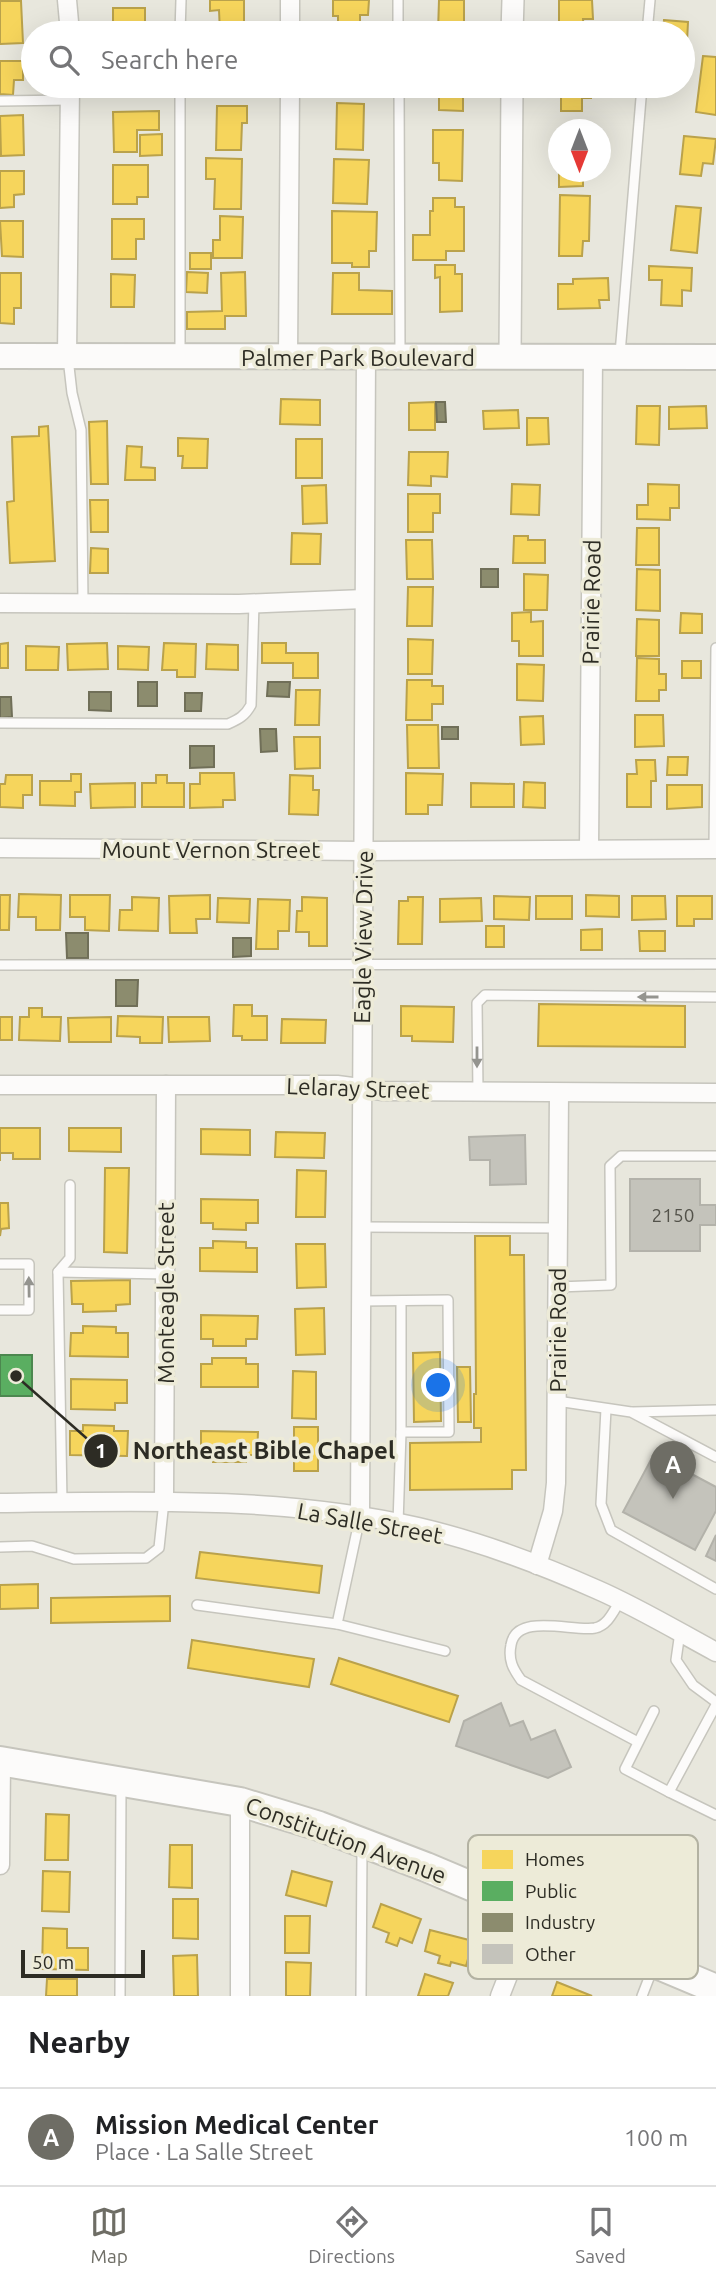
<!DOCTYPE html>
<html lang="en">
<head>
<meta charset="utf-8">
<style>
  :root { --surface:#fff; --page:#f2f2f2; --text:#202124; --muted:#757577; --line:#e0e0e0; --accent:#6e6d65 }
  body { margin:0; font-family:Ubuntu,sans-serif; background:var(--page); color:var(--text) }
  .compass { position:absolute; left:548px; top:119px; width:63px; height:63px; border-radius:50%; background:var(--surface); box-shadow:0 7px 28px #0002; rotate:180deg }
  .scale { position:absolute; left:21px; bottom:18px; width:124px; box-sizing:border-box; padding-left:7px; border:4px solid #2d2c24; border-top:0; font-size:19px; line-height:24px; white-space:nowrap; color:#2d2c24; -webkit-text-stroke:5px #edebd8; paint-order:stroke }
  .you { position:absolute; left:439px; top:1386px; width:24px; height:24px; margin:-18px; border:5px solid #fff; border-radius:50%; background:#1a73e8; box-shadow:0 0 0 10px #1a73e833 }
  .badge { display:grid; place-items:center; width:46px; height:46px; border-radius:50%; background:var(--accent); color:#fff; font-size:23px; font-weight:700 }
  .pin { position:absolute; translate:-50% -58px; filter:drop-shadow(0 2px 4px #0008) }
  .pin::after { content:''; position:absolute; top:37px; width:24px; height:21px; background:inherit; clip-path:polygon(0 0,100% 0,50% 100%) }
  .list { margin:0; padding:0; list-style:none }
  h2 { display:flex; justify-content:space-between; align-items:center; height:91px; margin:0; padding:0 28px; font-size:30px }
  h2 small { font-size:23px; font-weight:400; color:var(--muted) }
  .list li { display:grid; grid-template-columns:46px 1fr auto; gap:21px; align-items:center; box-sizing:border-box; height:98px; padding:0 28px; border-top:2px solid var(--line) }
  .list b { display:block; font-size:26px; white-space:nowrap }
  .list p { margin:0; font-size:23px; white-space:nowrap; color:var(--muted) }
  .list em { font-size:23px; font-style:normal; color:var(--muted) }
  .icon { flex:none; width:38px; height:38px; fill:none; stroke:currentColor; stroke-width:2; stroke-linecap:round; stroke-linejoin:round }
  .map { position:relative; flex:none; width:716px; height:1996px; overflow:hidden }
  .search { position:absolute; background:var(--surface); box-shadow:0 7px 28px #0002; left:21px; right:21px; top:21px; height:77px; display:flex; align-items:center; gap:18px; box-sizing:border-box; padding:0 24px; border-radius:38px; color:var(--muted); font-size:26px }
  .sheet { height:189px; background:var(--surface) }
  nav { display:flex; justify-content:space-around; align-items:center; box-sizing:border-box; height:98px; border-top:2px solid var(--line); background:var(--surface); font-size:19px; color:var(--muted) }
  nav a { display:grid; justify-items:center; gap:4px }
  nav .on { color:var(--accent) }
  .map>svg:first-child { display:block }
  .homes { fill:#f6d55c; stroke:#baa24b; stroke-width:2 }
  .public { fill:#5aae61; stroke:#4c874f; stroke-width:2 }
  .industry { fill:#8c8c6e; stroke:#706f58; stroke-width:2 }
  .building { fill:#c4c3bb; stroke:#b3b2aa; stroke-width:2 }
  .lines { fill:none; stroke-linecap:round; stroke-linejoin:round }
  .service-casing { stroke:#c6c5bd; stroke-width:12 }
  .minor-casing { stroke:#c6c5bd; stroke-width:21 }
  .tertiary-casing { stroke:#c6c5bd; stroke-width:24 }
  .secondary-casing { stroke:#c6c5bd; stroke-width:28 }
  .primary-casing { stroke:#c6c5bd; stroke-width:32 }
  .service { stroke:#fcfbfa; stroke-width:9 }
  .minor { stroke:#fcfbfa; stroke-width:18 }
  .tertiary { stroke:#fcfbfa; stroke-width:21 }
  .secondary { stroke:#fcfbfa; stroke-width:24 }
  .primary { stroke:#fcfbfa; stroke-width:28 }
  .oneway { fill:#94948f }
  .labels { text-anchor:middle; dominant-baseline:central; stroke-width:7; stroke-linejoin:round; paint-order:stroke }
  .number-label { font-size:19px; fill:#53524a }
  .street-label { font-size:23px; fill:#2d2c24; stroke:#edebd8 }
  .key { fill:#edebd8; stroke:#b3b2a2; stroke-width:2 }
  .key-label { font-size:19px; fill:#2d2c24 }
  .leader { fill:none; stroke:#2d2c24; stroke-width:2.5 }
  .callout-dot { fill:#2d2c24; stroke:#edebd8; stroke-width:2.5 }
  .mark-label { font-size:21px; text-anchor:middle; font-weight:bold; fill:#fff }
  .callout-label { font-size:24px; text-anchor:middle; font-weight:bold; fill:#2d2c24; stroke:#edebd8; stroke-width:7; stroke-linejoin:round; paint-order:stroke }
</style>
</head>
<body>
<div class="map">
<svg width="716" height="1996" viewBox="0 0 716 1996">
  <rect width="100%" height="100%" fill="#e8e7dd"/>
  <g class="homes">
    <polygon points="210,0 244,0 244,33 220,33 219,10 210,11"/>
    <polygon points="333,0 369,0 368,15 360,15 360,33 338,33 338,16 333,16"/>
    <polygon points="439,0 464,0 464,32 438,32"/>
    <polygon points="559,0 592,0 593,19 583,19 584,33 559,33"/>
    <polygon points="0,1 21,1 23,43 0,44"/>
    <polygon points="113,8 145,8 145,33 123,33 123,28 113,28"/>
    <polygon points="664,20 688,22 687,42 683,42 683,33 663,33"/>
    <rect x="615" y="27" width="14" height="6"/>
    <polygon points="703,56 716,57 716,115 696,112"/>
    <polygon points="0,61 23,61 23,80 14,80 13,95 0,94"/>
    <rect x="114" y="86" width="23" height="7"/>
    <polygon points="221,86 242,86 242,92 220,92"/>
    <rect x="335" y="86" width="26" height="8"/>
    <polygon points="433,86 463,86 463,111 439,110 439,93 433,93"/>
    <polygon points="561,86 591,86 591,98 582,98 582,111 561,111"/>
    <polygon points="337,103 364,104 363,150 336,149"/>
    <polygon points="217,106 247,106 247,123 242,123 241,150 216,150"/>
    <polygon points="159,111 159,130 137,130 137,152 114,152 113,112"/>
    <polygon points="23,115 24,155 1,156 0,116"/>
    <polygon points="433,130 463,130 462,181 439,180 439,163 433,163"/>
    <polygon points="162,134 162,155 140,156 140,135"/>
    <polygon points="684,136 716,139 713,164 703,163 701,176 680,174"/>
    <polygon points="206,158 242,159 241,209 214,209 215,179 206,179"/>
    <polygon points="334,159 369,160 367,204 333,203"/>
    <polygon points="113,165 148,165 148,197 137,197 137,204 113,204"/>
    <polygon points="0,171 24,171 24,194 14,195 14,207 0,208"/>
    <polygon points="559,172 583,172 583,186 559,187"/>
    <polygon points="560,195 590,196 589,241 583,241 582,256 559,256"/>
    <polygon points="433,198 455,198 455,207 464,207 464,251 446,251 446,260 413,260 413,235 430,235 430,211 433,211"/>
    <polygon points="676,206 701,208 697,253 671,250"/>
    <polygon points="332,211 377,212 376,251 369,251 369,267 352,267 352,263 332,263"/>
    <polygon points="220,216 243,217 242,258 213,258 213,240 220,240"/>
    <polygon points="112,219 144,219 144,239 136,239 136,259 112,259"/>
    <polygon points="0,221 23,221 23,257 2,256"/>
    <rect x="190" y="253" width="21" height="16"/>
    <polygon points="435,265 455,265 455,274 462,274 462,311 440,312 440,277 435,278"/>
    <polygon points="649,266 692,268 691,291 682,290 682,306 661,305 662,280 649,280"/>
    <polygon points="187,272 208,273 207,293 186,292"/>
    <polygon points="245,272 246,316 225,316 225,329 187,329 187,312 222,311 221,273"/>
    <polygon points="0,273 21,273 21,308 14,308 14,324 0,323"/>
    <polygon points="333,273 359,273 359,290 392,291 392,314 332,314"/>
    <polygon points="111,274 135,275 134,307 111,307"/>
    <polygon points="608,278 609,300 599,300 600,308 558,309 558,284 573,284 573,279"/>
    <polygon points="281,399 320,400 320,425 280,424"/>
    <polygon points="435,402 435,430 409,430 409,403"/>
    <polygon points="637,406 660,406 659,445 636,444"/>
    <polygon points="706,406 707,428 669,429 669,407"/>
    <polygon points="518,410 519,428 484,429 483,411"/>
    <polygon points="527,418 548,418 549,444 527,445"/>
    <polygon points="107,421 108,484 91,484 89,422"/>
    <polygon points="48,426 55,561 10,563 7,502 14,501 12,437 39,436 39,427"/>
    <polygon points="178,438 208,439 207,468 182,468 183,456 178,456"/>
    <rect x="296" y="439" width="26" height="39"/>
    <polygon points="127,446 142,447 141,467 155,468 155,480 125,480"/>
    <polygon points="409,452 448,452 447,477 431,476 431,486 408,485"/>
    <polygon points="512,484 540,485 539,515 511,514"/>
    <polygon points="648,484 679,485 679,508 670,508 670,520 637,519 637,505 648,505"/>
    <polygon points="326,485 327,523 303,524 302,486"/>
    <polygon points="408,494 440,494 440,513 433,513 433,532 408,532"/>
    <polygon points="90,500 108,500 108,532 91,532"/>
    <polygon points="637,528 659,528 659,565 636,565"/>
    <polygon points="292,533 321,534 320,564 291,564"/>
    <polygon points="514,536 528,536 528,540 545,540 545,563 513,563"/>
    <polygon points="406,540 432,540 433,579 407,579"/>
    <polygon points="91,548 108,549 108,573 90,573"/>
    <polygon points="637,569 660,570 660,611 636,610"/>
    <polygon points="524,574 548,575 547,610 524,610"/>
    <polygon points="408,587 433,587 432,626 407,626"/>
    <polygon points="531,612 531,622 543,621 543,656 519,656 519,641 512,641 512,613"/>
    <polygon points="681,613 702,614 702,633 680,633"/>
    <polygon points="637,619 659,620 659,656 636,656"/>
    <polygon points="408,639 433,640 432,674 408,674"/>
    <polygon points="8,643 8,668 0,668 0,644"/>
    <polygon points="107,643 108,669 68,670 67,644"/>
    <polygon points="164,643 196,644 195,677 177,677 177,670 162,670"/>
    <polygon points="262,643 286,643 286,653 318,653 318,678 293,678 293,663 262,663"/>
    <polygon points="207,644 238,645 238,670 206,669"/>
    <polygon points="26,646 59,647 58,670 26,670"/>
    <polygon points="118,646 149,647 148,670 118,669"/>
    <polygon points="637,658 659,659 659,674 666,674 666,690 659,690 659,701 636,701"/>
    <rect x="682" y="661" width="19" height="17"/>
    <polygon points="517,664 544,665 543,701 517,700"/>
    <polygon points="407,680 432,680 432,686 443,686 443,704 432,704 432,720 406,720"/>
    <polygon points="296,690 320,690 319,725 295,725"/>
    <polygon points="635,715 663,715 664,746 635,747"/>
    <polygon points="543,716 544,744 521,745 520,717"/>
    <polygon points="407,725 438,725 439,768 408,768"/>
    <polygon points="294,737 320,737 320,768 295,769"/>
    <polygon points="668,757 688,757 687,775 667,775"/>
    <polygon points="636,760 655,760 656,781 651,781 651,807 627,807 627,774 637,774"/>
    <polygon points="200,773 234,773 235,800 223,800 223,807 190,808 190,784 200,784"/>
    <polygon points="406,773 443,774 442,805 428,805 428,814 406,814"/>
    <polygon points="71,774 81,774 81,792 75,792 75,806 40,805 40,781 71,781"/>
    <polygon points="6,775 32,775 32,795 23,795 23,808 0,807 0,784 5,784"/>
    <polygon points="156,775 167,775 167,783 184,783 184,807 142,807 142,783 156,783"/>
    <polygon points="290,775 313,776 313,790 319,790 318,815 289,814"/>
    <polygon points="524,782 545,783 545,808 523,807"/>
    <polygon points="135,783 135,807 91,808 90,784"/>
    <polygon points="471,783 514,784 514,807 471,807"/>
    <polygon points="667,785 702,785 702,807 667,809"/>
    <polygon points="19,894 61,895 60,930 36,930 36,917 18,917"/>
    <polygon points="0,895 10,895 9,930 0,930"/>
    <polygon points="70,895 110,895 109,931 85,930 85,917 70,917"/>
    <polygon points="210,895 210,919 196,919 197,933 170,933 169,896"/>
    <polygon points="586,895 619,896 619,917 586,916"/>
    <polygon points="494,896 530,897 529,920 494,919"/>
    <rect x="536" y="896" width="36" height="23"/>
    <polygon points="632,896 665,896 666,919 632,920"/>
    <polygon points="677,896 712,896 712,919 694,919 694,926 677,926"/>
    <polygon points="132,897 159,898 158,931 119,930 120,910 132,910"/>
    <polygon points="302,897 327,898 327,946 309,946 309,932 296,932 297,911 302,911"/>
    <polygon points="408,897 423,897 422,944 398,944 399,901 408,901"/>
    <polygon points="218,898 250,899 249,923 217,922"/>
    <polygon points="481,898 482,921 440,922 440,899"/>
    <polygon points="258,899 290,900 289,931 278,931 278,949 256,949"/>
    <rect x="486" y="926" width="18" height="21"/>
    <polygon points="602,929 602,950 581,950 581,930"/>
    <polygon points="639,931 665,931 665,951 640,951"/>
    <polygon points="539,1004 685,1006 685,1047 538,1046"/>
    <polygon points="234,1005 252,1005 252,1016 267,1016 267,1040 242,1040 242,1036 233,1036"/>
    <polygon points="401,1006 454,1007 453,1042 412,1041 412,1036 401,1036"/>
    <polygon points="29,1008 42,1008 42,1017 61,1017 60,1041 19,1040 20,1017 29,1017"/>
    <polygon points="118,1016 163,1017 162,1043 140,1043 140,1037 117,1036"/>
    <rect x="0" y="1017" width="12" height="23"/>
    <polygon points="111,1017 111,1042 69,1042 68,1018"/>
    <polygon points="168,1017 209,1017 210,1041 169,1042"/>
    <polygon points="282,1019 326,1020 325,1043 281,1043"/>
    <polygon points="0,1128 40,1128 40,1159 13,1159 13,1153 0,1153 0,1161"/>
    <polygon points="69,1128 121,1128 121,1152 69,1151"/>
    <polygon points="201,1129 250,1130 250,1155 201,1154"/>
    <polygon points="276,1132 325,1133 324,1158 275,1157"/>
    <polygon points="105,1168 129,1168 127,1253 104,1252"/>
    <polygon points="297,1170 326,1171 325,1217 296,1217"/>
    <polygon points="201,1199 258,1200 258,1223 246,1223 246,1230 213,1229 213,1223 201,1223"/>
    <polygon points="0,1203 8,1203 9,1228 1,1229 0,1236"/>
    <polygon points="475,1236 510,1236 510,1255 524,1255 526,1470 512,1470 512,1489 410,1490 410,1443 481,1442 481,1428 474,1428 474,1394 476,1394"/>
    <polygon points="213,1241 246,1242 246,1248 257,1248 257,1272 200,1271 200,1248 213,1248"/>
    <polygon points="296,1244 325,1244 326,1287 297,1288"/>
    <polygon points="130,1280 130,1304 116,1305 116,1311 83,1312 83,1304 72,1304 71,1281"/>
    <polygon points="324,1308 325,1354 296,1355 295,1309"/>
    <polygon points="201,1315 258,1316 257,1339 246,1339 246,1346 213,1346 213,1339 201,1339"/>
    <polygon points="83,1326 116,1327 116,1333 128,1333 128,1357 70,1356 71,1333 83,1333"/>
    <polygon points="440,1352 441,1421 414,1422 413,1353"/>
    <polygon points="212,1358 246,1358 246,1364 258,1364 258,1387 201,1387 201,1364 212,1364"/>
    <polygon points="457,1367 470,1367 471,1422 458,1422"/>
    <polygon points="293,1371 316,1372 316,1419 292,1418"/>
    <polygon points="71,1379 127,1380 127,1403 115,1403 115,1410 71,1409"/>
    <polygon points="83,1425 114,1426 114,1431 128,1431 127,1456 70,1455 70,1431 83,1431"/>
    <rect x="294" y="1427" width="24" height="44"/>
    <polygon points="201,1431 258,1432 257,1455 246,1455 246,1462 213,1462 213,1455 201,1455"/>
    <polygon points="200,1552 322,1566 319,1593 196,1578"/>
    <polygon points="38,1584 38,1608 0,1609 0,1585"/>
    <polygon points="170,1596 170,1621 51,1623 51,1598"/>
    <polygon points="192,1640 314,1659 309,1687 188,1668"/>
    <polygon points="339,1658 458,1696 449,1722 331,1684"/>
    <polygon points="46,1814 69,1815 68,1860 45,1860"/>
    <polygon points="170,1845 192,1845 192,1888 169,1887"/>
    <polygon points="43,1871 70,1872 69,1912 42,1911"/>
    <polygon points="292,1871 332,1882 326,1906 286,1895"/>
    <polygon points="173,1899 198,1899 198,1939 173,1938"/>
    <polygon points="381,1904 421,1919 412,1943 400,1938 397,1946 386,1942 389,1933 373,1927"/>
    <polygon points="285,1916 310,1916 309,1953 285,1953"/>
    <polygon points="43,1928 67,1929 67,1948 88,1948 88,1970 42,1969"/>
    <polygon points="430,1930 473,1941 466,1966 451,1962 450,1966 438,1963 440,1956 425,1951"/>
    <polygon points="197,1955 198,1996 174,1996 173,1956"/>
    <polygon points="286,1962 311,1963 310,1996 286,1996"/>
    <polygon points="425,1974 453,1983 448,1996 418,1996"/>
    <polygon points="47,1979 77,1979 77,1996 46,1996"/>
    <polygon points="557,1982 592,1996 552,1996"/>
  </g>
  <rect class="public" x="0" y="1355" width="32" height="41"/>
  <g class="industry">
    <polygon points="436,402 445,402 446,422 437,422"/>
    <rect x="481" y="569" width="17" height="18"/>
    <rect x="138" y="682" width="19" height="24"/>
    <polygon points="268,682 290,682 289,697 267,696"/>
    <polygon points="89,692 111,692 111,711 89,710"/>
    <polygon points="185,693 202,693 201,711 185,711"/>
    <polygon points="0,697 11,697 12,717 0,718"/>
    <rect x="442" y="727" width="16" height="12"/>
    <polygon points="260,729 276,729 277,751 261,752"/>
    <polygon points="190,746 214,746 214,767 190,768"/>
    <polygon points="66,933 88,933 88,958 67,958"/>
    <polygon points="233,938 251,938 251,956 233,957"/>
    <polygon points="116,980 138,980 137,1006 116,1006"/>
  </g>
  <g class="building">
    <polygon points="525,1135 526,1184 490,1185 490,1160 470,1160 469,1137"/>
    <polygon points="630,1179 700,1179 700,1205 716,1205 716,1225 700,1225 700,1251 630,1251"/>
    <polygon points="654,1454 716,1487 716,1511 695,1550 623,1512"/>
    <polygon points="716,1535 716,1561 706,1556"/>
    <polygon points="501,1703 510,1726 523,1721 531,1740 555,1730 571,1767 548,1778 456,1746 464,1721"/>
  </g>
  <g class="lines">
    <defs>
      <g id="service">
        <polyline points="398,0 398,33"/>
        <polyline points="180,33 181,0"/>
        <polyline points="647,33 650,0"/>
        <polyline points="399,86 400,354"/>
        <polyline points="0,101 70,100"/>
        <polyline points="620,354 642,86"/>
        <polyline points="180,355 180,86"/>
        <polyline points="68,358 72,393 81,430 83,603"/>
        <path d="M0,723L228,724C239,719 245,716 251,705L254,603"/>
        <polyline points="714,849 716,648"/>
        <polyline points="0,965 716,964"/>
        <polyline points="478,1092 477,1003 485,995 716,997"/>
        <polyline points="361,1227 558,1228"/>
        <polyline points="0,1264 29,1264 29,1310 0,1310"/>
        <polyline points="58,1272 165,1274"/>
        <polyline points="558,1287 611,1285 610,1166 621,1156 716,1156"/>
        <polyline points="361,1301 448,1300 449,1432 401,1432"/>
        <polyline points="557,1401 631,1412 716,1457"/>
        <polyline points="606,1409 601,1504 611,1530 716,1589"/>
        <polyline points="633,1412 716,1410"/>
        <polyline points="62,1502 58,1272 70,1258 70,1185"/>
        <polyline points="360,1517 337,1624 445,1651"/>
        <polyline points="398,1524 401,1432 401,1301"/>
        <polyline points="0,1547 32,1546 74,1559 146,1558 159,1548 164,1501"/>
        <path d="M620,1601C613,1612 608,1625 595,1628C573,1632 516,1612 511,1645C508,1660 513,1669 521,1680L638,1742"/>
        <polyline points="197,1605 337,1624"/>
        <polyline points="680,1632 676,1660 693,1685 716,1702"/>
        <polyline points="716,1705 669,1792 716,1815"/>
        <polyline points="654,1711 625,1769 669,1792"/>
        <polyline points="120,1996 121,1786"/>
        <polyline points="361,1996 362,1848"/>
        <polyline points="642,1996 654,1965"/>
      </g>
      <g id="minor">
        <polyline points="67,0 70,33"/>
        <polyline points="290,33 290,0"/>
        <polyline points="67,356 70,86"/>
        <polyline points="288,357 290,86"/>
        <polyline points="0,603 239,604 364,599"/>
        <polyline points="0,848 364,851 716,849"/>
        <polyline points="589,849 593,356"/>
        <polyline points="0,1085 337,1085 383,1091 716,1093"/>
        <polyline points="164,1501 166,1085"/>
        <path d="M0,1503C140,1501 281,1496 418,1527C478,1541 542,1565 598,1590C639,1608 677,1631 716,1652"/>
        <polyline points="360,1517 366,356"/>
        <polyline points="537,1565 553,1511 556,1483 559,1093"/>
        <polyline points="0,1865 1,1762"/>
        <polyline points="240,1996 240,1802"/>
        <polyline points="500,1996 533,1912"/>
      </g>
      <g id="tertiary">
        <polyline points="512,33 513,0"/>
        <polyline points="510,356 512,86"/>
      </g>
      <polyline id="secondary" points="0,356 716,357"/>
      <polyline id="primary" points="0,1761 240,1802 319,1826 426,1867 716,1989"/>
    </defs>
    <use href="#service" class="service-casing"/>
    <use href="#minor" class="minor-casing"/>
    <use href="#tertiary" class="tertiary-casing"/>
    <use href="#secondary" class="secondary-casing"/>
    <use href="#primary" class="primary-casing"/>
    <use href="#service" class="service"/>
    <use href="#minor" class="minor"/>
    <use href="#tertiary" class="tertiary"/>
    <use href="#secondary" class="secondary"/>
    <use href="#primary" class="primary"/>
  </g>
  <defs><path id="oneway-solid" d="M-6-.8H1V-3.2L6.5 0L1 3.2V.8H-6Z" transform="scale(1.75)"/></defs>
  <g class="oneway">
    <use href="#oneway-solid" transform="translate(648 997) rotate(-180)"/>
    <use href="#oneway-solid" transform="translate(477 1057) rotate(90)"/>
    <use href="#oneway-solid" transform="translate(29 1287) rotate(-91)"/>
  </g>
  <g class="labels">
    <g class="number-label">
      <text x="673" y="1215">2150</text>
    </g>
    <g class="street-label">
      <text x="358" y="357">Palmer Park Boulevard</text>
      <text transform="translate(591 602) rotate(-89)">Prairie Road</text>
      <text x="211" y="849">Mount Vernon Street</text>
      <text transform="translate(363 937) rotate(-89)">Eagle View Drive</text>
      <text transform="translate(358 1088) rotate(2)">Lelaray Street</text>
      <text transform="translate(165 1293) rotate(-90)">Monteagle Street</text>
      <text transform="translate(557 1330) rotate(-90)">Prairie Road</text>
      <text transform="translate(370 1523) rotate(10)">La Salle Street</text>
      <text transform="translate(346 1840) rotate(20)">Constitution Avenue</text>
    </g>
  </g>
  <rect x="468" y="1835" width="230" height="144" rx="10" class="key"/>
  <rect x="482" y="1850" width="31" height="19" fill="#f6d55c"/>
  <rect x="482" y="1881" width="31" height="20" fill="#5aae61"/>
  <rect x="482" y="1913" width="31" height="19" fill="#8c8c6e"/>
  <rect x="482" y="1944" width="31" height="20" fill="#c4c3bb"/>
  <g class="key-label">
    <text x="525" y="1866">Homes</text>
    <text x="525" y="1898">Public</text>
    <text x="525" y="1929">Industry</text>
    <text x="525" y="1961">Other</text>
  </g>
  <path class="leader" d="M16 1376L101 1451"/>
  <g class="callout-dot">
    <circle cx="16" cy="1376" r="7"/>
    <circle cx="101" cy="1451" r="18"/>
  </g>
  <g class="mark-label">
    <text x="101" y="1458">1</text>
  </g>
  <g class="callout-label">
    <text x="264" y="1459">Northeast Bible Chapel</text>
  </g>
</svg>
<svg class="compass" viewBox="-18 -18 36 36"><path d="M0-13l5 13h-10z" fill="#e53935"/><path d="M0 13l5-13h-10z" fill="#757577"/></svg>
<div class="scale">50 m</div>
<div class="you"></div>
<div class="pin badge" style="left:673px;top:1499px">A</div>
<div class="search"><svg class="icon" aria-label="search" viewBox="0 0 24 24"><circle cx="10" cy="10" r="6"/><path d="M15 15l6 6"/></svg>Search here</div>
</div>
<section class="sheet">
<h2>Nearby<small></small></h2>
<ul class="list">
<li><span class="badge">A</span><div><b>Mission Medical Center</b><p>Place · La Salle Street</p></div><em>100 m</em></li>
</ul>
</section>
<nav>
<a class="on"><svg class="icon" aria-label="map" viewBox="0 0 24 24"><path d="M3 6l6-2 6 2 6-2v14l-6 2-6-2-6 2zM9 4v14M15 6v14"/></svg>Map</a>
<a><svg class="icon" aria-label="directions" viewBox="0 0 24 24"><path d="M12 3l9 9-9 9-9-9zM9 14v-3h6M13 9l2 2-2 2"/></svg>Directions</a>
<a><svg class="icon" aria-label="saved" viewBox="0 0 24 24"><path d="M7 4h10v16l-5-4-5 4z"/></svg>Saved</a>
</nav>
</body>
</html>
